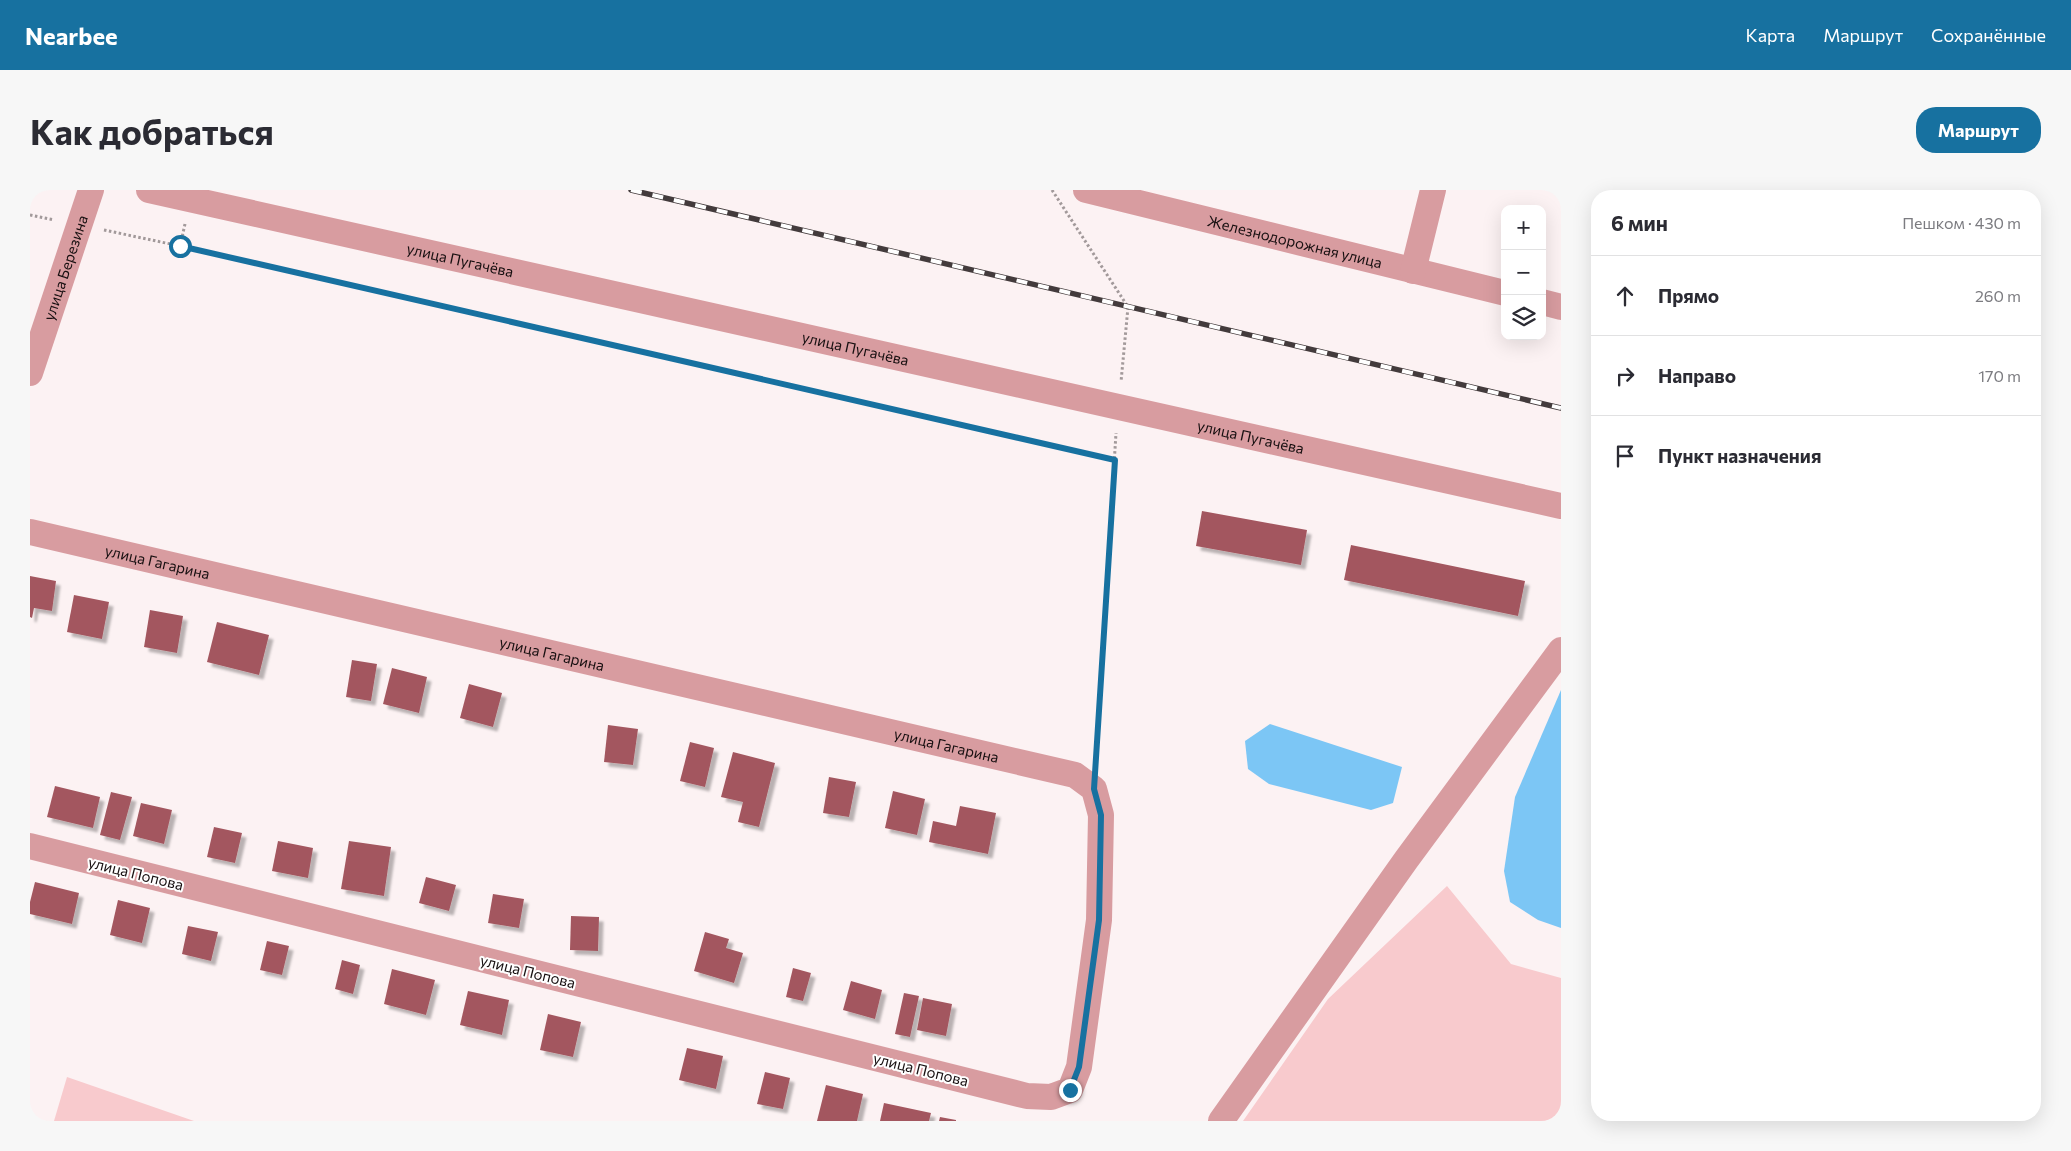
<!DOCTYPE html>
<html lang="ru">
<head>
<meta charset="utf-8">
<style>
  :root { --surface:#fff; --page:#f7f7f7; --text:#2b2b33; --muted:#7c7c81; --line:#e1e1e2; --accent:#1771a0 }
  body { margin:0; font-family:Commissioner,sans-serif; background:var(--page); color:var(--text) }
  .controls { position:absolute; right:15px; top:15px; display:grid; overflow:hidden; border-radius:10px; box-shadow:0 5px 20px #0002 }
  .controls button { width:45px; height:45px; display:grid; place-items:center; padding:0; border:0; border-bottom:1px solid var(--line); background:var(--surface); color:var(--text); font:25px sans-serif }
  .stop { position:absolute; width:15px; height:15px; margin:-11px; border:4px solid #1771a0; border-radius:50%; background:#fff }
  .stop.end { background:#1771a0; border-color:#fff; box-shadow:0 1px 5px #0008 }
  .list { margin:0; padding:0; list-style:none }
  h2 { display:flex; justify-content:space-between; align-items:center; height:65px; margin:0; padding:0 20px; font-size:21px }
  h2 small { font-size:16px; font-weight:400; color:var(--muted) }
  .list li { display:grid; grid-template-columns:32px 1fr auto; gap:15px; align-items:center; box-sizing:border-box; height:80px; padding:0 20px; border-top:1px solid var(--line) }
  .list b { display:block; font-size:19px; white-space:nowrap }
  .list em { font-size:16px; font-style:normal; color:var(--muted) }
  .icon { flex:none; width:28px; height:28px; fill:none; stroke:currentColor; stroke-width:2; stroke-linecap:round; stroke-linejoin:round }
  .map { position:relative; flex:none; width:1531px; height:931px; overflow:hidden; border-radius:20px }
  header { display:flex; align-items:center; gap:30px; box-sizing:border-box; height:70px; padding:0 25px; background:var(--accent); color:#fff }
  header strong { font-size:24px }
  nav { display:flex; gap:28px; margin-inline-start:auto; font-size:18px }
  .intro { display:flex; align-items:center; justify-content:space-between; box-sizing:border-box; height:120px; padding:0 30px }
  h1 { margin:0; font-size:35px }
  .button { padding:12px 22px; border-radius:20px; background:var(--accent); color:#fff; font-size:18px; font-weight:700 }
  main { display:flex; gap:30px; padding:0 30px }
  aside { flex:1; background:var(--surface); border-radius:20px; box-shadow:0 5px 20px #0002 }
  .map>svg:first-child { display:block }
  .green { fill:#f8cacd }
  .water { fill:#7cc6f5 }
  .building { fill:#a3575f; filter:url(#shadow) }
  .lines { fill:none; stroke-linecap:round; stroke-linejoin:round }
  .path { stroke:#a2999a; stroke-width:3; stroke-dasharray:2.5 2.5; stroke-linecap:butt }
  .minor { stroke:#d89ca0; stroke-width:26 }
  .rail-casing { stroke:#433b3c; stroke-width:5.5 }
  .rail { stroke:#fff; stroke-width:4; stroke-dasharray:11; stroke-linecap:butt }
  .route { stroke:#1771a0; stroke-width:6 }
  .labels { text-anchor:middle; dominant-baseline:central; stroke-width:4; stroke-linejoin:round; paint-order:stroke }
  .street-label { font-size:15px; fill:#170f10; stroke:#fff }
</style>
</head>
<body>
<header>
<strong>Nearbee</strong>
<nav><a>Карта</a><a>Маршрут</a><a>Сохранённые</a></nav>
</header>
<div class="intro"><h1>Как добраться</h1><a class="button">Маршрут</a></div>
<main>
<div class="map">
<svg width="1531" height="931" viewBox="0 0 1531 931">
  <defs>
    <filter id="shadow"><feDropShadow dx="4.5" dy="4.5" stdDeviation="1" flood-color="#0004"/></filter>
  </defs>
  <rect width="100%" height="100%" fill="#fcf2f3"/>
  <g class="green">
    <polygon points="1417,696 1481,774 1531,788 1531,931 1213,931 1298,809"/>
    <polygon points="37,887 164,931 24,931"/>
  </g>
  <g class="water">
    <polygon points="1531,500 1531,738 1508,730 1480,712 1474,681 1485,607"/>
    <polygon points="1240,534 1372,577 1363,613 1341,620 1239,594 1218,579 1215,551"/>
  </g>
  <g class="building">
    <polygon points="1172,321 1277,340 1271,375 1166,356"/>
    <polygon points="1321,355 1495,391 1488,426 1314,390"/>
    <polygon points="0,386 26,391 22,421 4,418 2,428 0,427"/>
    <polygon points="44,405 79,412 72,449 37,442"/>
    <polygon points="120,420 153,426 147,463 114,457"/>
    <polygon points="187,432 239,445 229,485 177,472"/>
    <polygon points="322,470 347,474 341,511 316,507"/>
    <polygon points="362,478 397,487 389,523 353,514"/>
    <polygon points="439,494 472,503 463,537 430,528"/>
    <polygon points="578,535 608,539 603,575 574,572"/>
    <polygon points="660,552 684,558 675,597 650,591"/>
    <polygon points="703,562 745,573 729,637 708,632 713,612 691,607"/>
    <polygon points="799,587 826,592 819,627 793,623"/>
    <polygon points="25,596 70,607 63,638 17,627"/>
    <polygon points="863,601 895,609 887,645 855,638"/>
    <polygon points="81,602 102,607 90,650 70,645"/>
    <polygon points="111,613 142,620 134,654 103,646"/>
    <polygon points="930,616 966,623 958,664 899,652 903,631 926,636"/>
    <polygon points="184,637 212,643 205,673 177,667"/>
    <polygon points="248,651 283,658 278,688 242,681"/>
    <polygon points="319,651 361,657 354,706 311,699"/>
    <polygon points="396,687 426,695 419,721 389,713"/>
    <polygon points="5,692 49,703 42,734 0,724 0,712"/>
    <polygon points="463,704 494,709 489,738 458,733"/>
    <polygon points="88,710 120,718 112,753 80,745"/>
    <polygon points="541,726 569,727 568,761 540,760"/>
    <polygon points="158,736 188,742 181,771 152,764"/>
    <polygon points="675,742 699,749 696,758 713,763 704,793 664,781"/>
    <polygon points="237,751 259,756 252,785 230,780"/>
    <polygon points="312,770 330,775 323,804 305,799"/>
    <polygon points="763,778 781,783 773,811 756,807"/>
    <polygon points="362,779 405,790 396,825 354,814"/>
    <polygon points="821,791 852,800 845,829 813,820"/>
    <polygon points="438,801 479,810 472,845 430,835"/>
    <polygon points="874,803 889,806 880,847 865,844"/>
    <polygon points="893,808 922,814 916,846 887,840"/>
    <polygon points="518,824 551,832 543,867 510,860"/>
    <polygon points="657,858 693,866 686,899 649,890"/>
    <polygon points="735,882 760,888 753,919 727,914"/>
    <polygon points="796,895 833,904 827,931 787,931"/>
    <polygon points="854,913 901,923 899,931 850,931"/>
    <polygon points="910,927 926,930 926,931 909,931"/>
  </g>
  <g class="lines">
    <g class="path">
      <polyline points="1022,0 1098,117 1091,192"/>
      <polyline points="0,25 24,30"/>
      <polyline points="155,34 150,56 1085,270"/>
      <polyline points="74,40 150,56"/>
      <polyline points="1066,568 1086,243"/>
    </g>
    <g class="minor">
      <path id="s1" d="M119,0L1531,316"/>
      <path id="s2" d="M1056,0L1475,103"/>
      <polyline points="1383,81 1403,0"/>
      <polyline points="1512,112 1531,117"/>
      <path id="s3" d="M0,183L61,0"/>
      <path id="s4" d="M0,342L1045,585L1064,599L1071,625L1069,730L1049,877L1040,900L1021,907L997,906L0,656"/>
      <polyline points="1191,931 1376,670 1531,460"/>
    </g>
    <defs>
      <polyline id="rail" points="601,0 1531,218"/>
    </defs>
    <use href="#rail" class="rail-casing"/>
    <use href="#rail" class="rail"/>
  </g>
  <g class="lines">
    <polyline class="route" points="150,56 1085,270 1064,599 1071,625 1069,730 1049,877 1040,900"/>
  </g>
  <g class="labels">
    <g class="street-label">
      <text stroke="none"><textPath href="#s2" startOffset="215">Железнодорожная улица</textPath></text>
      <text stroke="none"><textPath href="#s1" startOffset="319">улица Пугачёва</textPath></text>
      <text stroke="none"><textPath href="#s3" startOffset="111">улица Березина</textPath></text>
      <text stroke="none"><textPath href="#s1" startOffset="724">улица Пугачёва</textPath></text>
      <text stroke="none"><textPath href="#s1" startOffset="1129">улица Пугачёва</textPath></text>
      <text stroke="none"><textPath href="#s4" startOffset="131">улица Гагарина</textPath></text>
      <text stroke="none"><textPath href="#s4" startOffset="536">улица Гагарина</textPath></text>
      <text stroke="none"><textPath href="#s4" startOffset="941">улица Гагарина</textPath></text>
      <text transform="translate(106 683) rotate(14)">улица Попова</text>
      <text transform="translate(498 781) rotate(14)">улица Попова</text>
      <text transform="translate(891 879) rotate(14)">улица Попова</text>
    </g>
  </g>
</svg>
<div class="controls">
<button>+</button>
<button>−</button>
<button><svg class="icon" aria-label="layers" viewBox="0 0 24 24"><path d="M12 4l9 5-9 5-9-5zM3 14l9 5 9-5"/></svg></button>
</div>
<div class="stop" style="left:150px;top:56px"></div>
<div class="stop end" style="left:1040px;top:900px"></div>
</div>
<aside>
<h2>6 мин<small>Пешком · 430 m</small></h2>
<ul class="list">
<li><svg class="icon" aria-label="ahead" viewBox="0 0 24 24"><path d="M12 20V5M6 11l6-6 6 6"/></svg><div><b>Прямо</b></div><em>260 m</em></li>
<li><svg class="icon" aria-label="right" viewBox="0 0 24 24"><path d="M7 20v-9h11M14 6l5 5-5 5"/></svg><div><b>Направо</b></div><em>170 m</em></li>
<li><svg class="icon" aria-label="arrive" viewBox="0 0 24 24"><path d="M6 21V4h12l-3 4 3 4H6"/></svg><div><b>Пункт назначения</b></div></li>
</ul>
</aside>
</main>
</body>
</html>
